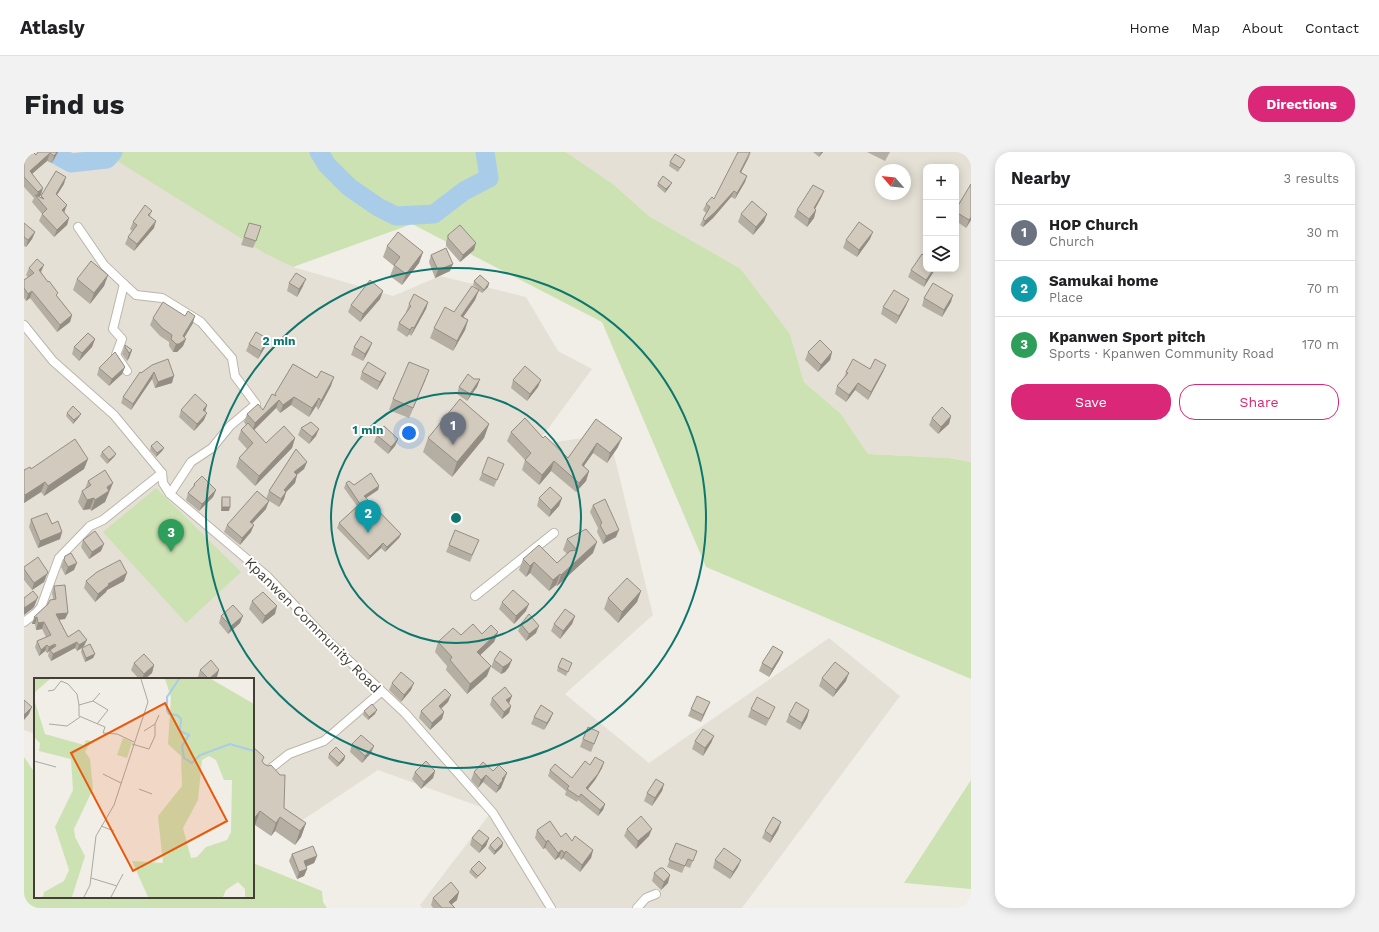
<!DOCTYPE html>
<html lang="en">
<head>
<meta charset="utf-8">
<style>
  :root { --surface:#fff; --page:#f2f2f2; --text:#202124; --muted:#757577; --line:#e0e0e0; --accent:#db2777 }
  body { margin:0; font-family:"Work Sans",sans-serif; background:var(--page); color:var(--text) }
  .controls { position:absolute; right:12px; top:12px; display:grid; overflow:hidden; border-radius:8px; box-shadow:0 2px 10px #0003 }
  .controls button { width:36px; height:36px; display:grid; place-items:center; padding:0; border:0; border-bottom:1px solid var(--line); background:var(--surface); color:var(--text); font:20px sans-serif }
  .compass { position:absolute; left:851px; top:12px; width:36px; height:36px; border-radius:50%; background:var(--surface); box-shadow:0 2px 10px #0003; rotate:298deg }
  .you { position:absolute; left:385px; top:281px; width:14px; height:14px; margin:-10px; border:3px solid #fff; border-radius:50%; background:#1a73e8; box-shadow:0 0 0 6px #1a73e833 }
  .badge { display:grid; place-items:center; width:26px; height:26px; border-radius:50%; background:var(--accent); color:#fff; font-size:13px; font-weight:700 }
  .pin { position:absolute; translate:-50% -33px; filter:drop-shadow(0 1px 2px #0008) }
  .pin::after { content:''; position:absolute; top:21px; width:14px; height:12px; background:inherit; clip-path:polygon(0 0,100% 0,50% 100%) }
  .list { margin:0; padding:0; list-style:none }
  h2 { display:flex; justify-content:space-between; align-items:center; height:52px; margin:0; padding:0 16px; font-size:17px }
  h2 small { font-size:13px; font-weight:400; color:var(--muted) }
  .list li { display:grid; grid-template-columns:26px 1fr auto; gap:12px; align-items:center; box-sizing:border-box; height:56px; padding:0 16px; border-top:1px solid var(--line) }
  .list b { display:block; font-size:15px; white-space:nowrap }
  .list p { margin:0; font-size:13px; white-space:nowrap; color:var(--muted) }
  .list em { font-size:13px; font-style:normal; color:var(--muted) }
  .actions { display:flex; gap:8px; padding:12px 16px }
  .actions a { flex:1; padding:9px 0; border:1px solid var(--accent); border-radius:16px; text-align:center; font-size:14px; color:var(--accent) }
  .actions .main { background:var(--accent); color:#fff }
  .icon { flex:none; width:22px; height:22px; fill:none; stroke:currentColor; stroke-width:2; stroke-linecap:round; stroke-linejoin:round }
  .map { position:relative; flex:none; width:947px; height:756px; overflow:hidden; border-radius:16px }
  header { display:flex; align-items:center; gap:24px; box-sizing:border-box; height:56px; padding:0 20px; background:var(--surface); border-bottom:1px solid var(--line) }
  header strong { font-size:19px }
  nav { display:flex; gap:22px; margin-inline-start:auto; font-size:14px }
  .intro { display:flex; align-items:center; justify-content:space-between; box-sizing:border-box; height:96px; padding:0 24px }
  h1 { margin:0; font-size:28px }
  .button { padding:10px 18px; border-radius:16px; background:var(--accent); color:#fff; font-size:14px; font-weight:700 }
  main { display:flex; gap:24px; padding:0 24px }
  aside { flex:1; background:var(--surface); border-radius:16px; box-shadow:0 2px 10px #0003 }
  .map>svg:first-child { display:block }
  .residential { fill:#e5e0d5; fill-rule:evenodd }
  .green { fill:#cce2b3 }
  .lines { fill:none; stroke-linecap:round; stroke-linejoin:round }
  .river { stroke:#a9cde8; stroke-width:19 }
  .street-casing { stroke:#bcb6aa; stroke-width:10 }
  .street { stroke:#fff; stroke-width:8 }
  .wall { fill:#b5aea3 }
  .shaded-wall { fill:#938d84 }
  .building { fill:#d2cabd; stroke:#938d84 }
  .ring { fill:none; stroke:#0f766e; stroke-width:2 }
  .labels { text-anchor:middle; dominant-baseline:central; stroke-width:4; stroke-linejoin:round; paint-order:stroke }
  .street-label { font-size:14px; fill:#433f36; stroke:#fff }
  .inset-river { fill:none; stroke:#a9cde8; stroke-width:2 }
  .inset-road { fill:none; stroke:#aba8a0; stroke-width:1 }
  .view { fill:#e8590c; fill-opacity:0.15; stroke:#e8590c; stroke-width:2 }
  .inset-edge { fill:none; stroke:#433f36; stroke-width:2 }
  .centre { fill:#0f766e; stroke:#fff; stroke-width:2 }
  .ring-label { font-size:12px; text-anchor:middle; font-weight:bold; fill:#0f766e; stroke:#fff; stroke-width:4; stroke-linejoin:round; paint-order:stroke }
</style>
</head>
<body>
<header>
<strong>Atlasly</strong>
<nav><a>Home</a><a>Map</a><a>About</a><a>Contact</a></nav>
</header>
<div class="intro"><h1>Find us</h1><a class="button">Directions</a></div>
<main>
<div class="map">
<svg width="947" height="756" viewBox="0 0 947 756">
  <rect width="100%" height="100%" fill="#f1eee7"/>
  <g class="residential">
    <polygon points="0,0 90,0 269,115 369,144 416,124 502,145 534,199 568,217 512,293 585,282 629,463 541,542 625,611 805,486 876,544 718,756 398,756 396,753 468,659 354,618 259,681 229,669 229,527 11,527 11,582 0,578"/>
    <path d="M542,0H947V310L925,306L844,302L817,262L780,230L766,182L717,117L625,64L589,32ZM902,15H932V117H902ZM857,18H881V42H857Z"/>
  </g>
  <g class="green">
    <polygon points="79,0 542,0 589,32 625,64 717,117 766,182 780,230 817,262 844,302 925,306 947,310 947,527 682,415 578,170 388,72 269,115 242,102"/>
    <polygon points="132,336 217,420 162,471 79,380"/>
    <polygon points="0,605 11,621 11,745 229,745 229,711 298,739 299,750 303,756 0,756"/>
    <polygon points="947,628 947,737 880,731"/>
  </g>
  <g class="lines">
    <g class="river">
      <polyline points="27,0 47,11 83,7 89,0"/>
      <polyline points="295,0 303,13 325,35 354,55 372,64 410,62 440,39 465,26 461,0"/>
    </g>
    <defs>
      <g id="street">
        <polyline points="54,75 80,113 100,132 89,177 98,187 92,203 103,219"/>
        <polyline points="100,132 112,143 138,146 177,170 208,206 211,224 232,252 206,274 188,296 167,310 146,342"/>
        <polyline points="0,173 29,209 90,263 138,321 139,331 146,342 243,424 304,489 381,561 469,661 527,756"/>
        <polyline points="451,444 530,381"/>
        <polyline points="0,470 12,461 17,455 35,406 66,374 79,368 138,321"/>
        <polyline points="241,621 265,602 300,589 357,540"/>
        <polyline points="613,756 622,746 632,742"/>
      </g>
    </defs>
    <use href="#street" class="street-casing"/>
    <use href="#street" class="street"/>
  </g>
  <g class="wall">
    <polygon points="0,0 12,3 14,0 34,0 28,11 23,9 8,22 17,43 15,45 17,46 17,44 40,32 33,43 40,60 45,66 43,73 30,85 15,69 18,62 8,50 10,46 0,35"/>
    <polygon points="789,0 799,0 795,5"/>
    <polygon points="843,0 866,0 861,9"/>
    <polygon points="725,5 717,20 723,24 721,30 711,47 707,45 689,66 679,75 676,73 682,61 679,58 682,52 690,47"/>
    <polygon points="661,8 659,12 654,20 645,14 646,10"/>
    <polygon points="634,31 646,34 641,41 633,34"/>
    <polygon points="947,32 947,68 942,76 932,69 932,57"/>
    <polygon points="800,39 797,46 791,57 792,58 790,66 783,75 770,65 773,58"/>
    <polygon points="128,59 126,64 130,76 110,99 101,92 104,85 108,79 106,77 109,70"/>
    <polygon points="717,62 743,62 740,70 729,83 714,70"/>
    <polygon points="225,71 232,89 229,96 217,93"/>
    <polygon points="0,72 11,80 8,87 2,95 0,94"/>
    <polygon points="424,83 450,98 436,110 422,94 422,90"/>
    <polygon points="846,87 833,105 819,96 822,88"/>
    <polygon points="363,94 399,100 395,111 378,133 366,124 370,114 359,105"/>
    <polygon points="407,103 426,119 411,126 405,110"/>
    <polygon points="5,116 17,120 33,144 48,163 46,170 33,180 6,146 2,149 0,146 0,128 4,125 2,123"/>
    <polygon points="887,118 910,119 900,135 884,125"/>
    <polygon points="84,123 80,134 66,152 49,138 53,127"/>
    <polygon points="450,129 465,131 464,135 458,141 454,138 451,148 439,165 444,168 441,178 429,199 406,186 410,176 430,160 454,137 449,133"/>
    <polygon points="265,131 279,134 273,145 263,139"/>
    <polygon points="359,139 356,147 336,170 324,160 327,153"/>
    <polygon points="900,146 927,150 918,165 898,154"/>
    <polygon points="404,150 402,157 387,184 385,182 383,185 373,178 375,171 383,160 382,160 385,152"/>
    <polygon points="882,154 872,172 857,162 859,155"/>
    <polygon points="129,166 169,171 160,186 162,187 159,194 153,200 149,200 145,194 145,190 136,184 126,173"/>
    <polygon points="71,187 68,195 55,209 48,202 50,195"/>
    <polygon points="244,187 241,195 234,207 222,199 225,192"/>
    <polygon points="348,191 345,198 339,209 327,203 330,195"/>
    <polygon points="101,193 108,198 105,206 103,209 98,202"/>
    <polygon points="784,200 808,200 806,208 794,220 781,208"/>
    <polygon points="269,212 307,234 294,258 292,254 285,265 267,253 256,261 252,256 230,278 242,291 271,286 268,296 231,334 212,315 215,306 223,297 214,287 217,278 222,273 220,270 223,262 239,258 251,243"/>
    <polygon points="128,213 148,231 131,236 128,227 107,258 97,251 99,245 117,221"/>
    <polygon points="862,213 859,220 844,248 831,238 822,250 811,242 813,234 820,226 822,220 846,217"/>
    <polygon points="101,215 98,222 85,234 73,223 75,216"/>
    <polygon points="405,218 385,266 365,258 369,247"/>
    <polygon points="338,220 359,228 353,238 336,227"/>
    <polygon points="450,227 456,227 453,235 443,249 433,242 435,235"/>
    <polygon points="489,228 514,235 503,249 487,236"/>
    <polygon points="183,253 181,259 180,268 170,279 155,265 157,258"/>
    <polygon points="43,261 57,262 55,265 49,272 42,264"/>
    <polygon points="927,264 925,272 914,282 905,273 908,266"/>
    <polygon points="572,267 594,295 583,311 569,301 560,314 565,319 562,329 552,340 527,319 515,333 498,318 501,308 483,289 487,280 519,286 544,306"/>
    <polygon points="465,272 460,286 428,325 399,300 404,286"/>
    <polygon points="277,276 292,284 285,292 274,283"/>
    <polygon points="353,283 374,287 371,294 364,302 350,290"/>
    <polygon points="127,294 140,296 138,299 132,305 126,298"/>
    <polygon points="78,300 92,302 90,305 83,312 76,304"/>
    <polygon points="64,307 60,317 20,344 17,340 0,351 0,318"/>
    <polygon points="283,310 280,317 273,323 271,331 262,340 260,347 255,355 242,347 245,339"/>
    <polygon points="480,312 470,335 455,328 458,321"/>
    <polygon points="64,329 85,342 84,342 81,350 67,359 66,357 59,358 54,350 58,339 61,337"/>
    <polygon points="322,331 330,333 355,334 354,338 342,346 377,382 375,386 361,400 357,396 344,408 313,376 315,371 333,354 320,336"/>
    <polygon points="170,332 192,338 189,345 175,359 162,348 164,341 169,335"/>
    <polygon points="198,345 205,359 197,359 197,349"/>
    <polygon points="515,346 538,346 535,354 525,365 513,354"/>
    <polygon points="569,353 592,385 579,392 573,380 574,376 566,360"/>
    <polygon points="242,357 228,372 227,380 216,393 200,380 203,373"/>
    <polygon points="7,367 28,372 38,380 36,387 14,396 5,375"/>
    <polygon points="543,387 569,401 533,434 532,433 525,439 506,421 502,425 495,418 499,407 533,411 543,402 539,398"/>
    <polygon points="59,388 77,399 65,407 57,395"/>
    <polygon points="455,388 446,410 422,400 425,393"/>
    <polygon points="41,404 50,418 41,423 37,415"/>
    <polygon points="0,415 24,420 20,430 8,438 0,428"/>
    <polygon points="62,429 100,429 83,438 82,440 71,450 60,436"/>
    <polygon points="30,434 44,461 41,467 35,468 44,485 60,494 58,496 71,502 69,506 61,510 57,500 58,496 53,499 51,496 27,509 24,504 25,499 23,501 21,499 15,504 11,495 13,489 22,485 18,477 12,478 11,472 8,472 8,471 10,465 29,447 28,441"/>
    <polygon points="617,439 613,450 594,471 580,457 584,446"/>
    <polygon points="228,449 251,462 238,472 225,457"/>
    <polygon points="478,450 502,459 490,472 475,457"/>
    <polygon points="197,464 216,471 204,482 195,471"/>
    <polygon points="551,464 548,472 536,487 527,479 530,472"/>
    <polygon points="497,472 512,481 502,489 494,479"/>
    <polygon points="474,480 470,490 456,503 463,524 443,542 422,518 423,514 411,500 414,490 437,483"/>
    <polygon points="759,500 756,507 745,525 735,519 738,511"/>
    <polygon points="470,508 485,515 481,520 477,522 467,515"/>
    <polygon points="110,511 130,513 128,521 121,527 115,527 107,518"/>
    <polygon points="548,511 542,524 533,519 534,515"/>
    <polygon points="176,518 193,525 191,527 175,527 174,525"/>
    <polygon points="798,526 822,529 809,545 795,534"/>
    <polygon points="368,531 387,538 377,550 365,538"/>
    <polygon points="488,544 485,551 487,554 485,561 478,567 466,553 468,546"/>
    <polygon points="424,550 417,557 420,560 418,567 406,578 395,566 397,559"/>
    <polygon points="686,550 683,557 677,570 664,564 667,557"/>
    <polygon points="727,557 748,562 742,574 724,565"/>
    <polygon points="785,558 783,566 776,578 762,570 765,563"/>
    <polygon points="340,559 351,562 344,568 339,563"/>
    <polygon points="529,561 526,568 520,578 507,572 510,565"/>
    <polygon points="575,580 567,600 556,595 559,587"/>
    <polygon points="690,584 687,591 679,604 668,597 671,589"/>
    <polygon points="328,592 347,601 338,611 326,600"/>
    <polygon points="229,595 238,609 260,656 282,671 277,685 271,693 251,679 247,684 231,673 229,676"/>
    <polygon points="305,602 321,604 320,608 313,615 304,606"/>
    <polygon points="580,610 578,616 571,628 564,637 581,652 579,658 574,664 554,648 553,650 541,643 542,639 524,624 526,618 548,626 566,613"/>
    <polygon points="411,619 409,626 397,637 388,627 391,620"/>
    <polygon points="469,619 483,621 477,636 472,641 459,630 454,636 447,628 450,620"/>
    <polygon points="640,632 638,639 628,654 620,649 623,641"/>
    <polygon points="757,670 754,678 746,691 738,686 741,679"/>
    <polygon points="603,677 625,684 612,697 600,684"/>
    <polygon points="513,678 548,689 569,698 567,706 556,720 539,706 537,708 535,705 531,708 521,696 519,697 511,686"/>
    <polygon points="448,686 465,686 462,694 455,701 446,693"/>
    <polygon points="479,691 478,695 470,703 464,696 466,693"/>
    <polygon points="652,691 673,699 666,716 661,714 658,721 643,715"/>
    <polygon points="268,702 293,704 290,711 282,715 283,717 280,724 273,727 265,709"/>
    <polygon points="691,708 714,715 706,727 689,716"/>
    <polygon points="462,716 460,719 452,727 445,720 447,717"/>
    <polygon points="630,721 644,731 637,738 628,729"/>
    <polygon points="409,746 433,748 428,752 431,756 409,756 407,753"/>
  </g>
  <g class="shaded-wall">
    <polygon points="33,0 34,0 28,11 30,4"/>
    <polygon points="727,0 725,5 714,26 716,20"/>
    <polygon points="797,0 799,0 795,5"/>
    <polygon points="26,1 23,9 3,26 6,19"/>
    <polygon points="723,24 721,30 711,47 713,41"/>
    <polygon points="42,25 40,32 29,49 32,42"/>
    <polygon points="648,31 646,34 641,41 642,37"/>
    <polygon points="19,36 17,43 14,46 12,45 14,40"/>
    <polygon points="710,39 707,45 689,66 679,75 681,69"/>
    <polygon points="800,39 797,46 787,64 790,56"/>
    <polygon points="43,53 40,61 38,58"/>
    <polygon points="792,58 790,66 783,75 785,67"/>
    <polygon points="743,62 740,70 729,83 732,75"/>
    <polygon points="947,65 947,68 942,76 945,68"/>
    <polygon points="45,66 43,73 30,85 33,78"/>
    <polygon points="132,69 130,76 110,99 113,92"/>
    <polygon points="11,80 8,87 2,95 4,88"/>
    <polygon points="849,80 846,87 833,105 835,98"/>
    <polygon points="452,91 450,98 436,110 439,103"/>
    <polygon points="399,100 395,111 378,133 382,122"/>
    <polygon points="429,112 426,119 411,126 414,118"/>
    <polygon points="20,113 17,120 12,125 15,118"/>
    <polygon points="910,117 911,117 910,119 900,135 902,128"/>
    <polygon points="84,123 80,134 66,152 70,141"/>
    <polygon points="282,127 279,134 273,145 275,137"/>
    <polygon points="465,131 464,135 458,141 460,138"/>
    <polygon points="455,138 451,148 433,174 437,164"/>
    <polygon points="8,139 6,146 2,149 4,142"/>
    <polygon points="359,139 356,147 336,170 339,162"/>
    <polygon points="929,143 927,150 918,165 920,158"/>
    <polygon points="885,147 882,154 872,172 875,164"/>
    <polygon points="404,150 402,157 387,184 390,176"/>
    <polygon points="48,163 46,170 33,180 36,173"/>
    <polygon points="171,164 169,171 157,191 162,187 159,194 153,200 149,200 152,192 159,184"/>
    <polygon points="444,168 441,178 429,199 433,189"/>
    <polygon points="388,175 385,182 383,185 386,178"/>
    <polygon points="71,187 68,195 55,209 58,201"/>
    <polygon points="244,187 241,195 234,207 237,199"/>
    <polygon points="348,191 345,198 339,209 341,202"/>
    <polygon points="108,198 105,206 103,209 105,201"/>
    <polygon points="808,200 806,208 794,220 797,213"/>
    <polygon points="862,213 859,220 844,248 847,240"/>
    <polygon points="101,215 98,222 85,234 88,227"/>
    <polygon points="405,218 401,229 385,266 389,256"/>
    <polygon points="130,220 128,227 107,258 109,252"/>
    <polygon points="362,221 359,228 353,238 356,230"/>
    <polygon points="150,224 148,231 131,236 134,230"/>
    <polygon points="310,225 307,234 294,258 297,249"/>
    <polygon points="456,227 453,235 443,249 446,242"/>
    <polygon points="517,228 514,235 503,249 506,242"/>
    <polygon points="834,231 831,238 822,250 825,243"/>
    <polygon points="270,245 267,253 256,261 259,253"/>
    <polygon points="295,246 292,254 285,265 288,256"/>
    <polygon points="255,248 252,256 228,280 231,271"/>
    <polygon points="183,253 181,260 179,258"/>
    <polygon points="183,261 180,268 170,279 173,272"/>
    <polygon points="57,262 55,265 49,272 50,268"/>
    <polygon points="927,264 925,272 914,282 917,275"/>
    <polygon points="465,272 460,286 428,325 433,310"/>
    <polygon points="295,277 292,284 285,292 288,285"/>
    <polygon points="271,286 268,296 231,334 235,324"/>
    <polygon points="598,286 594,295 583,311 586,301"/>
    <polygon points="374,287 371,294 364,302 367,295"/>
    <polygon points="573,291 569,301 554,322 558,313"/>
    <polygon points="140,296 138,299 132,305 133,301"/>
    <polygon points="92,302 90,305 83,312 85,308"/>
    <polygon points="64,307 60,317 20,344 24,334"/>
    <polygon points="530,309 527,319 515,333 518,323"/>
    <polygon points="283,310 280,317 267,327 270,320"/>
    <polygon points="565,319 562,329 552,340 555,331"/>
    <polygon points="273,323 271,331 262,340 260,347 255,355 260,338"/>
    <polygon points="21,330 17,340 0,351 1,343"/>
    <polygon points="89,331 81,350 67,359 71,348 83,335"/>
    <polygon points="355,334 354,338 339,348 340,344"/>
    <polygon points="192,338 189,345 175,359 178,352"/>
    <polygon points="70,346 66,357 59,358 63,348"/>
    <polygon points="538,346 535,354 525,365 527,358"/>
    <polygon points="245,349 242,357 223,377 226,370"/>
    <polygon points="198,355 206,355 205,359 197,359"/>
    <polygon points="230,373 227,380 216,393 218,386"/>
    <polygon points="595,378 592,385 579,392 582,384"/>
    <polygon points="38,380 36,387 14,396 16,389"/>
    <polygon points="377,382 375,386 361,400 363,395"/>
    <polygon points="573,390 569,401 533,434 537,423"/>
    <polygon points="359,391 357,396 344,408 346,404"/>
    <polygon points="80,392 77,399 65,407 68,400"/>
    <polygon points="510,410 506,421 502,425 506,414"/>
    <polygon points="53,411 50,418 41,423 44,415"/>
    <polygon points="103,421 100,429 83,438 82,440 71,450 74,442 84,432"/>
    <polygon points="23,422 20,430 8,438 10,431"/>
    <polygon points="536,422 532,433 525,439 529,428"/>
    <polygon points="617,439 613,450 594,471 598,460"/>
    <polygon points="14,445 10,455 8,457 0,463 0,456"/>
    <polygon points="505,452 502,459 490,472 492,464"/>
    <polygon points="253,454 251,462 238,472 241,464"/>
    <polygon points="44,461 41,467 30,468 32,462"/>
    <polygon points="219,464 216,471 204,482 207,474"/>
    <polygon points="551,464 548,472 536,487 539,479"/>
    <polygon points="13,465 11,472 8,472 11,466"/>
    <polygon points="20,470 18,477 12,478 14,471"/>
    <polygon points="515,474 512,481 502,489 505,482"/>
    <polygon points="474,480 470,490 449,510 453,500"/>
    <polygon points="63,488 60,494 53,499 55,493"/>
    <polygon points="53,490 51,496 27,509 29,502"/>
    <polygon points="31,492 29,498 26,498 23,501 25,495"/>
    <polygon points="23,493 21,499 15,504 17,498"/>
    <polygon points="759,500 756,507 745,525 748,517"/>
    <polygon points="71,502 69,506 61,510 62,506"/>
    <polygon points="488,508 485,515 481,520 477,522 479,515"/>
    <polygon points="130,513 128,521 121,527 118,527 120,522"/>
    <polygon points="467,514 463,524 443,542 446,532"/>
    <polygon points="195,518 193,525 191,527 185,527"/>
    <polygon points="825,521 822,529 809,545 812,538"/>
    <polygon points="390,531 387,538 377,550 380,543"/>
    <polygon points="427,543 424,550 412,561 415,554"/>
    <polygon points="488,544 485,551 480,556 482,548"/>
    <polygon points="686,550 683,557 677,570 679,563"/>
    <polygon points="487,554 485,561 478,567 480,560"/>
    <polygon points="8,555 5,562 0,568 0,563"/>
    <polygon points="353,558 351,562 344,568 345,565"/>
    <polygon points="785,558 783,566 776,578 778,571"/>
    <polygon points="420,560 418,567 406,578 408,571"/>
    <polygon points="529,561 526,568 520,578 523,571"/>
    <polygon points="690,584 687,591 679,604 681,596"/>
    <polygon points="350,594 347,601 338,611 341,604"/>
    <polygon points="321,604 320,608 313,615 315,611"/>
    <polygon points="580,610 578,616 571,628 560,642 562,636"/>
    <polygon points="411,619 409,626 397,637 400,630"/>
    <polygon points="483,621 477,636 472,641 478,627"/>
    <polygon points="462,623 459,630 454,636 457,628"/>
    <polygon points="640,632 638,639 628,654 631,646"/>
    <polygon points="581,652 579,658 574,664 576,658"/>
    <polygon points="236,659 231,673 229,676 229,668"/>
    <polygon points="256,665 251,679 247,684 252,671"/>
    <polygon points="757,670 754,678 746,691 748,684"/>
    <polygon points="282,671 277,685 271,693 276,679"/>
    <polygon points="628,677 625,684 612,697 614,689"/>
    <polygon points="465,686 462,694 455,701 458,694"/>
    <polygon points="524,688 521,696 519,697 522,690"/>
    <polygon points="479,691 478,695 470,703 471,699"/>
    <polygon points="538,698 535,705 531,708 534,701"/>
    <polygon points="569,698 567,706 556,720 558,713"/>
    <polygon points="542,699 539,706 537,708 540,701"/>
    <polygon points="293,704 290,711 277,716 280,709"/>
    <polygon points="717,708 714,715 706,727 709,720"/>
    <polygon points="283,717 280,724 273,727 275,720"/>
    <polygon points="646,723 644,731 637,738 640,730"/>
    <polygon points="435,740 433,748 423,756 425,750"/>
  </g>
  <g class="building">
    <polygon points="0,0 9,0 12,3 14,0 33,0 30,4 26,1 6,19 19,36 14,40 0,25"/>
    <polygon points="714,0 726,0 716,20 723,24 713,41 710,39 691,60 681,69 679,67 686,55 682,52 688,45 690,47"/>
    <polygon points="651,2 661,8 656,16 646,10"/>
    <polygon points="32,19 42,25 32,42 43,53 38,58 45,66 33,78 18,62 23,57 11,43 20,47 17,44"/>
    <polygon points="639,24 648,31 642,37 634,31"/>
    <polygon points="947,32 947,65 945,68 932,60 932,57"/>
    <polygon points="789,33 800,39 790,56 792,58 785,67 773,58"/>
    <polygon points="728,49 743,62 732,75 717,62"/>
    <polygon points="121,53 128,59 124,63 132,69 113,92 104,85 113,73 109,70"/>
    <polygon points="835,70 849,80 835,98 822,88"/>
    <polygon points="0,71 11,80 4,88 0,85"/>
    <polygon points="225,71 237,74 232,89 220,85"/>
    <polygon points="436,73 452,91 439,103 424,86 424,83"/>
    <polygon points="374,80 399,100 382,122 370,113 376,105 363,94"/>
    <polygon points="422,96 429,112 414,118 407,103"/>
    <polygon points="898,102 902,105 902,117 910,117 902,128 887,118"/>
    <polygon points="13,107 20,113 15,118 24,130 25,129 34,141 32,143 48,163 36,173 8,139 4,142 0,136 0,128 10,121 5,116"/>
    <polygon points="67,109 84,123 70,141 53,127"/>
    <polygon points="272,121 282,127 275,137 265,131"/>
    <polygon points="456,123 465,131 460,138 450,129"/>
    <polygon points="346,128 359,139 339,162 327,153"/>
    <polygon points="909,131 929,143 920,158 900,146"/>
    <polygon points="448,134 455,138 437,164 444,168 433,189 410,176 421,155 430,160"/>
    <polygon points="870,138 885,147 875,164 859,155"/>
    <polygon points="390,142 404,150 390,176 388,175 386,178 375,171 387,154 385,152"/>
    <polygon points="139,150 161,164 164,159 171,164 159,184 162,187 155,192 152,192 147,187 148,183 138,176 129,166"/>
    <polygon points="232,180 244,187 237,199 225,192"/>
    <polygon points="64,181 71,187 58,201 50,195"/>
    <polygon points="337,184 348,191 341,202 330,195"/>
    <polygon points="796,188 808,200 797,213 784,200"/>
    <polygon points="101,193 108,198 105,201 101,195"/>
    <polygon points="91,200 101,215 88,227 75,216"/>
    <polygon points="144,207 150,224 134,230 130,220 109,252 99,245 116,220 117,221 128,213"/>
    <polygon points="829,207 846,217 851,207 862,213 847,240 834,231 825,243 813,234 824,221 822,220"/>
    <polygon points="344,210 362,221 356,230 338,220"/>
    <polygon points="385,210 405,218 389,256 369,247"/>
    <polygon points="269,212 293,226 297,219 310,225 297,249 295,246 288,256 270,245 259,253 255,248 231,271 223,262 234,252 239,258 248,242 252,244 251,242"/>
    <polygon points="501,214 517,228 506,242 489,228"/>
    <polygon points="444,222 450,227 456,227 446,242 435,235"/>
    <polygon points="171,242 183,253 179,258 183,261 173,272 157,258"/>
    <polygon points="436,247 465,272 433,310 404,286"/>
    <polygon points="49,254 57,262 50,268 43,261"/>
    <polygon points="918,255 927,264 917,275 908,266"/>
    <polygon points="501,266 519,286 521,284 544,306 572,267 598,286 586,301 573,291 558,313 565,319 555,331 530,309 518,323 501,308 507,301 487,280"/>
    <polygon points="287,270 295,277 288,285 277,276"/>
    <polygon points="224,271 242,291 260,274 271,286 235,324 215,306 229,291 217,278"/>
    <polygon points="360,274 374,287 367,295 353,283"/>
    <polygon points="51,287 64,307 24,334 21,330 1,343 0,342 0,318 6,315 7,317"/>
    <polygon points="133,289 140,296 133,301 127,294"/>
    <polygon points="85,294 92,302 85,308 78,300"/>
    <polygon points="272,297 283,310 270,320 273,323 260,338 262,340 257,347 245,339"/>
    <polygon points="464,305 480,312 473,328 458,321"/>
    <polygon points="81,318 89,331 83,335 85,339 71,348 70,346 63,348 58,339 67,333 64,329"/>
    <polygon points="347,321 355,334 340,344 377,382 363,395 359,391 346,404 315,371 336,352 322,331 325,329 330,333"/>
    <polygon points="178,324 192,338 178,352 164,341 171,333 170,332"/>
    <polygon points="526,335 538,346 527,358 515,346"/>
    <polygon points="233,339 245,349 226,370 230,373 218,386 203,373"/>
    <rect x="198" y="345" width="8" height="10"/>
    <polygon points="581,347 595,378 582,384 576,373 578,371 569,353"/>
    <polygon points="23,361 28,372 34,369 38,380 16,389 7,367"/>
    <polygon points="562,377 573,390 537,423 536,422 529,428 510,410 506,414 499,407 515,393 533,411 546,399 553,398 543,387"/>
    <polygon points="431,378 455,388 448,403 425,393"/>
    <polygon points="71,379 80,392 68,400 59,388"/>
    <polygon points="47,401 53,411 44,415 40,408 41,404"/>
    <polygon points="14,405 24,420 23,422 10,431 0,417 0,415"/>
    <polygon points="96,408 103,421 84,432 85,433 74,442 62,429 73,420"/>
    <polygon points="603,426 617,439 598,460 584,446"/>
    <polygon points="41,433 44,461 32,462 44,485 55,478 63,488 55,493 53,490 29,502 26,498 32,494 31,492 25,495 23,493 17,498 13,489 27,483 20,470 14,471 13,465 11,466 10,465 24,452 26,448 32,447 30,434"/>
    <polygon points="489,438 505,452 492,464 478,450"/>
    <polygon points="9,439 14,445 12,448 0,456 0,446"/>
    <polygon points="239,440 253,454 241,464 228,449"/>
    <polygon points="209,453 219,464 207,474 197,464"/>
    <polygon points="541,457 551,464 539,479 530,472"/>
    <polygon points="505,462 515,474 505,482 497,472"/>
    <polygon points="449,472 458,482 467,473 474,480 453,500 467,514 446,532 426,508 428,505 414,490 429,476 437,483"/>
    <polygon points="66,492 71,502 62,506 58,496"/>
    <polygon points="749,494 759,500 748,517 738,511"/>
    <polygon points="476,499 488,508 484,512 479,515 470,508"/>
    <polygon points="120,502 130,513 120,522 110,511"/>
    <polygon points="538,506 548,511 544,520 534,515"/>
    <polygon points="187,508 195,518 185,527 176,518"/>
    <polygon points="811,510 825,521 812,538 798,526"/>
    <polygon points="377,520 390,531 380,543 368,531"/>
    <polygon points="481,535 488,544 482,548 487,554 480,560 468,546"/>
    <polygon points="421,537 427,543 415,554 420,560 408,571 397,559"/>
    <polygon points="673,544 686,550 679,563 667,557"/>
    <polygon points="733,545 751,555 745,567 727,557"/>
    <polygon points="0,548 8,555 0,563"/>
    <polygon points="772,550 785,558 778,571 765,563"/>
    <polygon points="348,552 353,558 345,565 340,559"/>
    <polygon points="517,553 529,561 523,571 510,565"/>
    <polygon points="564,575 575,580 570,592 559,587"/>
    <polygon points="679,577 690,584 681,596 671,589"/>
    <polygon points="337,583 350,594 341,604 328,592"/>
    <polygon points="229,595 240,605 238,609 240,612 244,614 247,613 256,623 261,623 260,656 282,671 276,679 256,665 252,671 236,659 229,668"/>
    <polygon points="312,595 321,604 315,611 305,602"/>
    <polygon points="571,605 580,610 574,622 562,636 581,652 576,658 557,642 555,645 543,637 545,634 526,618 531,612 548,626 561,609 566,613"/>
    <polygon points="402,609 411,619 400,630 391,620"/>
    <polygon points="459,610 469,619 475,613 483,621 478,627 479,628 474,634 462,623 457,628 450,620"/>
    <polygon points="632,627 640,632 631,646 623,641"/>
    <polygon points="617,664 628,677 614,689 603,677"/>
    <polygon points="749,665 757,670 748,684 741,679"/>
    <polygon points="526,669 537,685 542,681 548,689 551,684 569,698 558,713 542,699 540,701 538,698 534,701 524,688 522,690 513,678"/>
    <polygon points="455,678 465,686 458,694 448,686"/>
    <polygon points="474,685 479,691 471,699 466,693"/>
    <polygon points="652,691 673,699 669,709 664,707 661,714 645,708"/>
    <polygon points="289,694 293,704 280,709 283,717 275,720 268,702"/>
    <polygon points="700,696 717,708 709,720 691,708"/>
    <polygon points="455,709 462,716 454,724 447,717"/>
    <polygon points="636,716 639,716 646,723 640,730 630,721"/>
    <polygon points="427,730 435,740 425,750 431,756 418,756 409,746"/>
  </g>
  <g class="ring">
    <circle cx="432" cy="366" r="125"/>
    <circle cx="432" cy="366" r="250"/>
  </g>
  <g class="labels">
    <g class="street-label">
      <text transform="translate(289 473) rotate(45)">Kpanwen Community Road</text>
    </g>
  </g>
  <g transform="translate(10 526)">
    <rect width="220" height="220" fill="#f1eee7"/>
    <path d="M0,1H16L0,15ZM131,1H177L220,26V219H211V211L204,204L192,212L189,219H114L98,183L129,185L124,138L148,108L147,78L134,66L137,19ZM175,78L182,82L190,102H198L197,154L193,162L172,169L163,179L157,180L149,150L164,122L168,82ZM0,21L11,56L50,67L52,62L57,63L51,74L56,81L59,111L40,151L41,159L51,178L38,219H9L10,214L30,203L35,192L21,149L39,112L37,81L5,73L6,65L0,59ZM89,60L98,64L93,80L83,77Z" fill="#cce2b3" fill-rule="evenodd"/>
    <path class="inset-river" d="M145,1L133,19V32L135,36L143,37L147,41L146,53L155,57L148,68L150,80L158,85L166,77L196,66L220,73"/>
    <path class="inset-road" d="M14,13L20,12L27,3L34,6L43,16L45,27M66,15L59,23L45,27V38L71,49L69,55L83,56L100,64M59,23L74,32L63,46M15,46L33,48L46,39M110,53L121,46L125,37M98,66L115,71L121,58V46M0,83L22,89M69,96L87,105M105,111L118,116M67,148L80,153M57,200L83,208M50,219L56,207L62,158L80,127L114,24L107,1M77,219L89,196"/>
    <path class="view" d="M131,25L193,143L99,193L37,75Z"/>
    <rect width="220" height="220" class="inset-edge"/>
  </g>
  <circle cx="432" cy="366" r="6" class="centre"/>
  <g class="ring-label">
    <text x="255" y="193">2 min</text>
    <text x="344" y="282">1 min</text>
  </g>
</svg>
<div class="controls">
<button>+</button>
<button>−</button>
<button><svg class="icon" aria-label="layers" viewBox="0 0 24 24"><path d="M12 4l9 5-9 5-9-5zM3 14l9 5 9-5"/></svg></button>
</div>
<svg class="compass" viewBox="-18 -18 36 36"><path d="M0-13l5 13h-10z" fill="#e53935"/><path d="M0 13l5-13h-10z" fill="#757577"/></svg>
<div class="you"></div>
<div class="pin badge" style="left:429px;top:293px;background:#6b7280">1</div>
<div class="pin badge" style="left:344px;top:381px;background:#0f9aa8">2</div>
<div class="pin badge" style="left:147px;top:400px;background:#2e9e5b">3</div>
</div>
<aside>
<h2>Nearby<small>3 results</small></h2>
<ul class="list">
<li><span class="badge" style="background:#6b7280">1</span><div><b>HOP Church</b><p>Church</p></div><em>30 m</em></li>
<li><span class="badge" style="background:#0f9aa8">2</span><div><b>Samukai home</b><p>Place</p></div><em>70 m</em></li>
<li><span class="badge" style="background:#2e9e5b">3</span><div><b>Kpanwen Sport pitch</b><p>Sports · Kpanwen Community Road</p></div><em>170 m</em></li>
</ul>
<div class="actions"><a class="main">Save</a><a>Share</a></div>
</aside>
</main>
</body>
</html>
